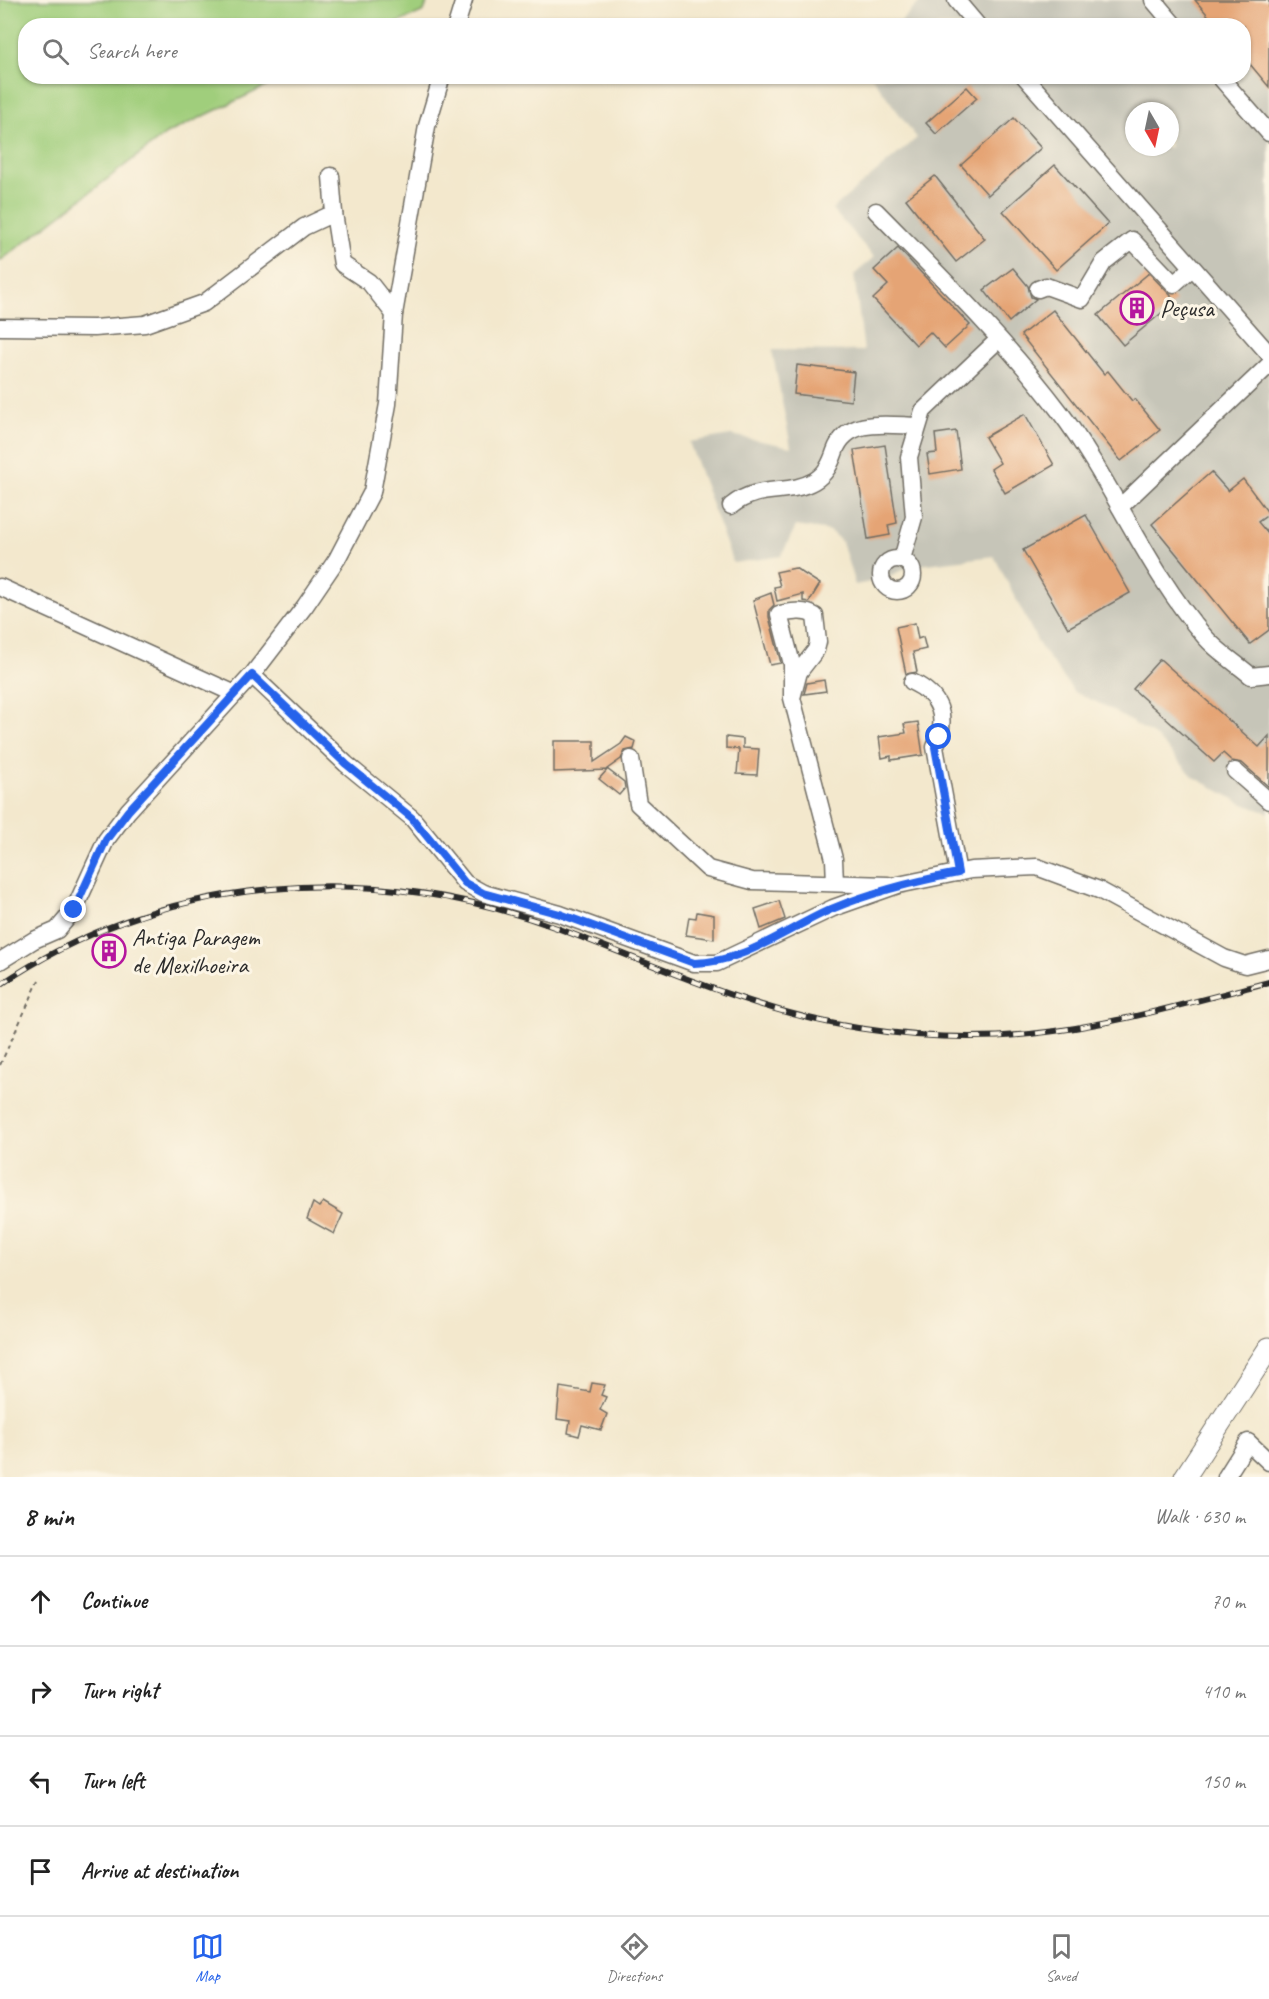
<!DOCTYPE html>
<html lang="en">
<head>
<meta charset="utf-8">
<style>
  :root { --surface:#fff; --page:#f6f6f6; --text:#222; --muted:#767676; --line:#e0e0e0; --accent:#2563eb }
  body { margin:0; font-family:Caveat,sans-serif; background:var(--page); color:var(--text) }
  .compass { position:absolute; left:1125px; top:102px; width:54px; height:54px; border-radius:50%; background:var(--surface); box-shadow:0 2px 4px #0004; rotate:171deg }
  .stop { position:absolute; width:18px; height:18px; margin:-14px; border:4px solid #2563eb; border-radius:50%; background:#fff }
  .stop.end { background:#2563eb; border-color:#fff; box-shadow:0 2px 6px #0008 }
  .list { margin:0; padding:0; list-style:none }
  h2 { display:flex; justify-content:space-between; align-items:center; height:78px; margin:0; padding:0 24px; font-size:26px }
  h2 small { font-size:20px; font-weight:400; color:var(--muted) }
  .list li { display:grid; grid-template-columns:39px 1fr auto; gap:18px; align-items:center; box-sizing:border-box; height:90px; padding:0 24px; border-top:2px solid var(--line) }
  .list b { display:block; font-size:22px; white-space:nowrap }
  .list em { font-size:20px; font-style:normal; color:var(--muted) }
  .icon { flex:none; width:33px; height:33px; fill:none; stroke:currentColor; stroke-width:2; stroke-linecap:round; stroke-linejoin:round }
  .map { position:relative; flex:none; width:1269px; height:1477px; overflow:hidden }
  .search { position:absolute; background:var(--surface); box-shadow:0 2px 4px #0004; left:18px; right:18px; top:18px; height:66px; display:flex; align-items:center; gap:15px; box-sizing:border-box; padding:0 21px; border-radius:24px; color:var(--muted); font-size:22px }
  .sheet { height:438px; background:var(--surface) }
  nav { display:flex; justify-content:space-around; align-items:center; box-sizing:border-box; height:84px; border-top:2px solid var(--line); background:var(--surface); font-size:16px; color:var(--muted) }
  nav a { display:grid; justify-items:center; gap:3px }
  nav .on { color:var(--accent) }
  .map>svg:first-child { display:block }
  .industrial { fill:#c6c5b8; fill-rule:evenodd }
  .green { fill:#a0ce7c; stroke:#667c54; stroke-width:1.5 }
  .building { fill:#e5a475 }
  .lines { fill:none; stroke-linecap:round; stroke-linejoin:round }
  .minor-casing { stroke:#716d64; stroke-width:19 }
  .major-casing { stroke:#716d64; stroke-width:23 }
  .path { stroke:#716d64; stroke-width:2; stroke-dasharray:4.5 4.5; stroke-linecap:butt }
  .minor { stroke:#fff; stroke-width:16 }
  .major { stroke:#fff; stroke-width:21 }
  .rail-casing { stroke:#2b2b2b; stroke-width:6 }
  .rail { stroke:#fcf5e5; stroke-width:4; stroke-dasharray:11; stroke-linecap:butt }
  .route { stroke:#2563eb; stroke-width:8 }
  .labels { text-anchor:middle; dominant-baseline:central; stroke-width:6; stroke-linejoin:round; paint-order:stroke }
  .poi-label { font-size:24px; fill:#2b2b2b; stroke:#fcf5e5; text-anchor:start }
</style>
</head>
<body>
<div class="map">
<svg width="1269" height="1477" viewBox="0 0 1269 1477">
  <rect width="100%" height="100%" fill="#fcf5e5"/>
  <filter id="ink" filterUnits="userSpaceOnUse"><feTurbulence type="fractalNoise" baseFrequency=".0167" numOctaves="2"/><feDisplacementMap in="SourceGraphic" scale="12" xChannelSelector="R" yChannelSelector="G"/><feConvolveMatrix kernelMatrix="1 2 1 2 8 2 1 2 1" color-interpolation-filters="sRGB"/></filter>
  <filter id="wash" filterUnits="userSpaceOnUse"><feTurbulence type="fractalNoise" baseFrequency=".008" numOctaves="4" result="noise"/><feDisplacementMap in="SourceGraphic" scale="24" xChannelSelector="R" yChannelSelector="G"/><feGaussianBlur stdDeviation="1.35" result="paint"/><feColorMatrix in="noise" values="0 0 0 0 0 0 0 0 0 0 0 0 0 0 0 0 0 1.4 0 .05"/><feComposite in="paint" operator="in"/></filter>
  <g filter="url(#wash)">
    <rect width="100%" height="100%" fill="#f3e8cd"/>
    <path class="industrial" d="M922,0H1269V813L1243,804L1194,777L1155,736L1105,706L1074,692L1040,646L994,556L911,566L881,580L855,585L842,542L830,531L796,526L781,556L733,563L689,442L731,435L791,447L772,350L864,351L854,275L874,257L832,209L917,138L872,77L1244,76V26L897,25ZM1134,111H1170V147H1134Z"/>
    <polygon class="green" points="0,0 428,0 424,11 393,25 26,26 26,76 286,77 166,134 0,261"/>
    <g id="blocks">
      <g class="building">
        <polygon points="1195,0 1269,0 1269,87 1244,57 1244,26 1217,26"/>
        <polygon points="967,87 977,98 936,134 926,123"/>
        <polygon points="1014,118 1041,148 988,195 961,165"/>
        <polygon points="1055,165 1108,224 1056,270 1003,211"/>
        <polygon points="935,176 985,239 956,262 906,199"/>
        <polygon points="898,248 970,325 945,348 930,332 916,345 873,299 888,285 874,270"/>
        <polygon points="1013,268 1028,286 1031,297 1036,299 1009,322 984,290"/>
        <polygon points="1149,273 1176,301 1123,345 1098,315"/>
        <polygon points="1053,310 1104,374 1108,371 1132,401 1135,399 1160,430 1121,461 1021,335"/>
        <polygon points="797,365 854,372 851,401 794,394"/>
        <polygon points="1025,414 1054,465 1005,493 991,469 1000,463 985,437"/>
        <polygon points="956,431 961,469 930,474 927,454 937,453 935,434"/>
        <polygon points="885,445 897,523 888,525 890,535 868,539 854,450"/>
        <polygon points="1211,472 1228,491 1243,479 1269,514 1258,522 1269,535 1269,630 1250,644 1152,524"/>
        <polygon points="1086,515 1130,593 1068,628 1023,550"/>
        <polygon points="795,568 820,584 809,602 803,601 803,594 777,601 774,587 780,586 776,572"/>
        <polygon points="771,593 774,605 769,610 769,617 781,663 770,665 753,600"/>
        <polygon points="915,623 918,639 923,637 926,649 913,652 917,672 906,674 896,627"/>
        <polygon points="1160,659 1259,747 1269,736 1269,787 1242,763 1232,761 1223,753 1214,762 1133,689"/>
        <polygon points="824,680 826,691 804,694 807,683"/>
        <polygon points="918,722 923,755 891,760 891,756 882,758 879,737 906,733 904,724"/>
        <polygon points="626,737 636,742 634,749 625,751 621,759 607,769 624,782 625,788 619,795 599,779 607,770 554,772 554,741 594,741 594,762 621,744"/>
        <polygon points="726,737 743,739 743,748 759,749 757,775 737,774 739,749 726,748"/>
        <polygon points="779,901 785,919 761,929 755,909"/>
        <polygon points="697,912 714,915 714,939 686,935 689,917 696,918"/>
        <polygon points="115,943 119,953 104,960 99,949"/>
        <polygon points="323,1202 343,1214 334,1234 307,1219 313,1203 319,1207"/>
        <polygon points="592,1383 605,1385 601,1395 606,1397 600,1410 607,1414 601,1430 582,1425 579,1436 568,1433 570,1421 557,1419 560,1387 590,1392"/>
      </g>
    </g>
  </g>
  <g filter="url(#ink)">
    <use href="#blocks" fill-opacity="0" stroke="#716d64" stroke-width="1.5"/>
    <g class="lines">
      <defs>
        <g id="minor">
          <polyline points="956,0 978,26"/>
          <polyline points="1153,0 1175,26"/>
          <polyline points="456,26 464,0"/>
          <polyline points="1024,76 1269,354"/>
          <polyline points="1219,76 1269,133"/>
          <polyline points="331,176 334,213"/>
          <path d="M876,211C940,276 1005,339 1060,412C1114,484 1146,569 1205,637C1218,652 1236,663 1251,676L1269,674"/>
          <polyline points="1038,289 1046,286 1082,299 1104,262 1132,240 1174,284 1192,268"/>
          <polyline points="0,327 94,328 145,324 204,303 304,227 334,213 342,264 369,282 394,314"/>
          <path d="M731,506C759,483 788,496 814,481C826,474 831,463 835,451C847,417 887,425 916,426"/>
          <polyline points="1120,507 1269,365"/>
          <circle cx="897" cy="575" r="16"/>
          <polyline points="902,559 914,517 909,457 923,411 999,339"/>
          <polyline points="0,587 233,693"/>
          <polyline points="252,675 346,764 412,818 465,883 483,893 560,914 694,963 717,963 833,908 898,885 971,870 1037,867 1099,890 1224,958 1245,965 1269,959"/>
          <path d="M912,682C940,695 949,717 935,747L958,873"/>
          <path d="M792,698V664L779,614C792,612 804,609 815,616L818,642L816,650L799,672L792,698L834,859L835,883"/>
          <polyline points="631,759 638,804 708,869 752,881 888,885"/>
          <polyline points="1235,771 1269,801"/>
          <polyline points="0,961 34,940 57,930 74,910 106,840 128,811 252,675 305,606 337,559 372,492 388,404 394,314 427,126 442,76"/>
          <polyline points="1226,1477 1248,1442 1269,1462"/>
        </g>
        <polyline id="major" points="1185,1477 1269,1348"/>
      </defs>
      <use href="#minor" class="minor-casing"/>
      <use href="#major" class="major-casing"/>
      <polyline class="path" points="0,1065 39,980"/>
      <use href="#minor" class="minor"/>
      <use href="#major" class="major"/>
      <defs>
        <path id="rail" d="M0,985C166,873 372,860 557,928C656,965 754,1012 858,1028C915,1037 973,1040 1030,1034C1111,1026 1191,1002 1269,982"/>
      </defs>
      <use href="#rail" class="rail-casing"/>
      <use href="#rail" class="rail"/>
    </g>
  </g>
  <g class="lines" filter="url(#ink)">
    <path class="route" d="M74,910L106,840L128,811L252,675L346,764L412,818L465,883L483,893L560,914L694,963C745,963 789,927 834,908C875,891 916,881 958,873L935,747L939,737"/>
  </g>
  <defs>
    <symbol id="building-ring" viewBox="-11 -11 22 22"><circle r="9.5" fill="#fcf5e5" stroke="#b5179e" stroke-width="1.5"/><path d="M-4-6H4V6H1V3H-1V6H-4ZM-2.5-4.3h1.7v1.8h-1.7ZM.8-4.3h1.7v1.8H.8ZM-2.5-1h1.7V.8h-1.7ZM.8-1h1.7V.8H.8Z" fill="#b5179e"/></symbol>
  </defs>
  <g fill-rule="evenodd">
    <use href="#building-ring" x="1118" y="289" width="38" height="38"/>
    <use href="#building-ring" x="90" y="932" width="38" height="38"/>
  </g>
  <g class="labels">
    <g class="poi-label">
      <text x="1160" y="308">Peçusa</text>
      <text x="132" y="937">Antiga Paragem<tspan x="132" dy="28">de Mexilhoeira</tspan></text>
    </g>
  </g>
</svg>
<svg class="compass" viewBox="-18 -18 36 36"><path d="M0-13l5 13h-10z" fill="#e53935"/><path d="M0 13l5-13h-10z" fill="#767676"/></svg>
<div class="stop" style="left:939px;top:737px"></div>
<div class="stop end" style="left:74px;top:910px"></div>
<div class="search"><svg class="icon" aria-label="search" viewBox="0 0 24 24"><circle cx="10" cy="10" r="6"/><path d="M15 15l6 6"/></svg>Search here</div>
</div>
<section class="sheet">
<h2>8 min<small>Walk · 630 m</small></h2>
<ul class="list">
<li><svg class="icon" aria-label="ahead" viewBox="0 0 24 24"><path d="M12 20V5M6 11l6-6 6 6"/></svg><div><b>Continue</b></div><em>70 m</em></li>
<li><svg class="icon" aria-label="right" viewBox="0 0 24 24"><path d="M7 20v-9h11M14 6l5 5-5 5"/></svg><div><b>Turn right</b></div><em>410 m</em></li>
<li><svg class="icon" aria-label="left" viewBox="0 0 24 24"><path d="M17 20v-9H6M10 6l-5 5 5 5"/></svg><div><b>Turn left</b></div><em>150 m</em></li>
<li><svg class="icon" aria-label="arrive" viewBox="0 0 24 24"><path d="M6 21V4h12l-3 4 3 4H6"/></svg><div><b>Arrive at destination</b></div></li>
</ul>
</section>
<nav>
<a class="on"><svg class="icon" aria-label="map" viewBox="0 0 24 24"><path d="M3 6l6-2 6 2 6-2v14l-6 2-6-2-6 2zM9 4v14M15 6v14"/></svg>Map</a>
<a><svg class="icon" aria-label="directions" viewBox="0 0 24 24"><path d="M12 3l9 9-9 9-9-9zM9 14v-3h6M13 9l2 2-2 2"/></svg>Directions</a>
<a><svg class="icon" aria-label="saved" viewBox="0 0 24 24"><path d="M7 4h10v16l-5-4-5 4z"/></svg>Saved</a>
</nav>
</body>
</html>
